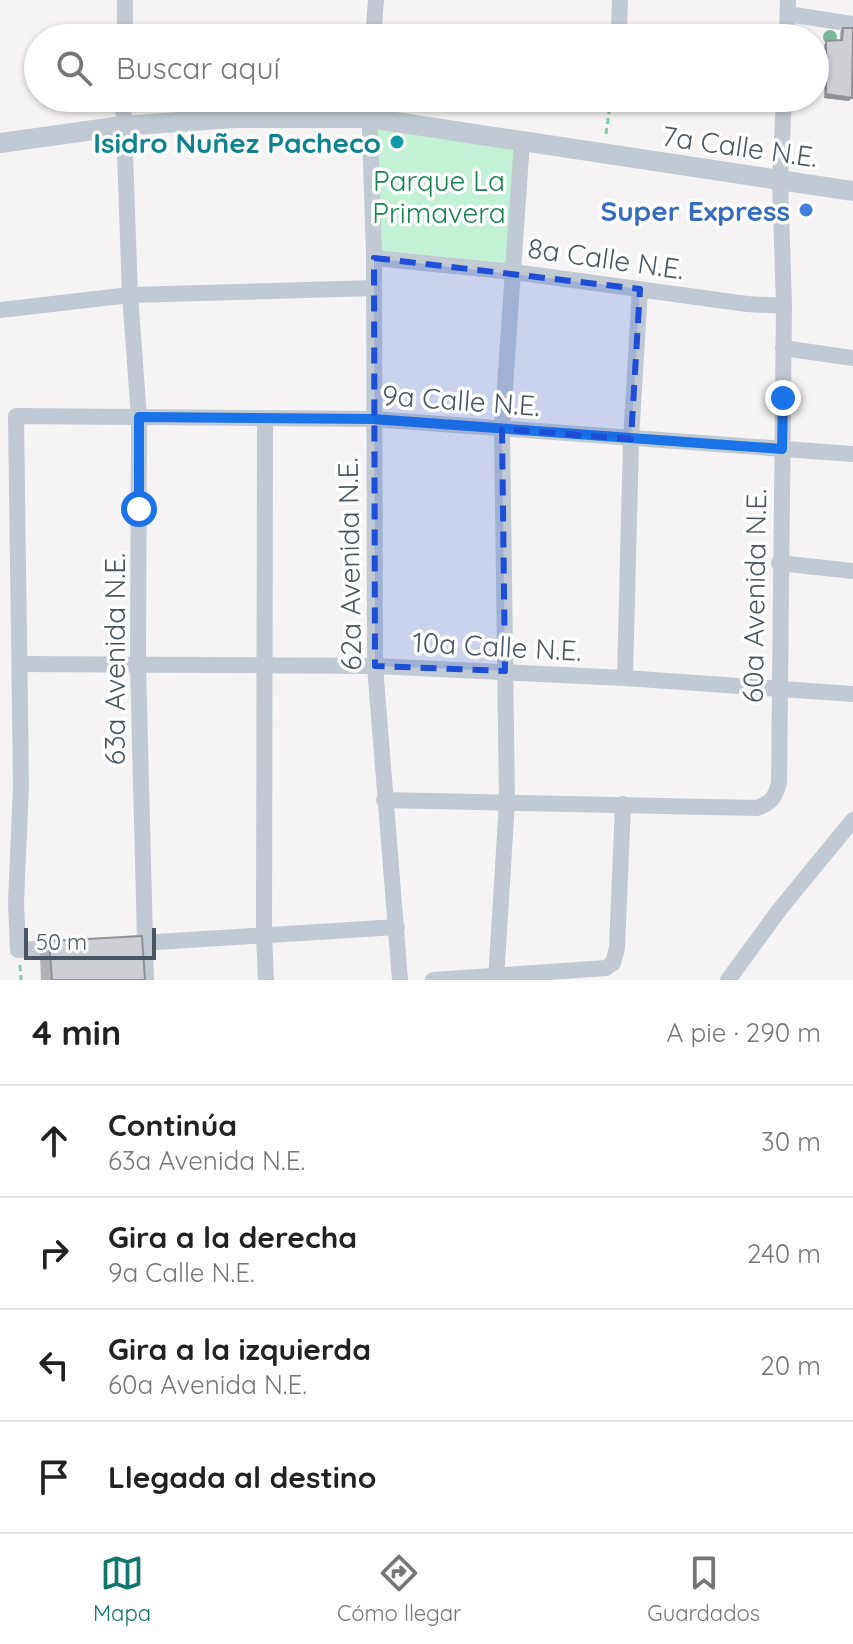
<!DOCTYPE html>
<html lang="es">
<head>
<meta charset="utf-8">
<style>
  :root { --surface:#fff; --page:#f2f2f2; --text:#222; --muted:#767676; --line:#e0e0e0; --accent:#0f766e }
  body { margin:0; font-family:Quicksand,sans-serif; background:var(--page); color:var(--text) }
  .scale { position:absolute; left:24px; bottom:20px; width:132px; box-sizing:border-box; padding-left:8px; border:4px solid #4a5661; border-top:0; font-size:22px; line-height:28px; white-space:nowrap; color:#4a5661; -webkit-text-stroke:6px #fff; paint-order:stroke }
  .stop { position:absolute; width:24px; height:24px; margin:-18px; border:6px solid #1a73e8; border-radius:50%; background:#fff }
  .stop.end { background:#1a73e8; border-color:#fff; box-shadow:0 2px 8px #0008 }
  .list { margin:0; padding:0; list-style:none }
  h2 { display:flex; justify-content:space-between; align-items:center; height:104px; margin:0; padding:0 32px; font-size:34px }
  h2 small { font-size:26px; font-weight:400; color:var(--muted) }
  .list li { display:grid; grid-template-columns:52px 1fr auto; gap:24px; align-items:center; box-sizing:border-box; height:112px; padding:0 32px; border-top:2px solid var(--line) }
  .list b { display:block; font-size:30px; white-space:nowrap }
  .list p { margin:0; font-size:26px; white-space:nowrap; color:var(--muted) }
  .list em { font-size:26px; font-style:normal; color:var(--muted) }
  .icon { flex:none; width:44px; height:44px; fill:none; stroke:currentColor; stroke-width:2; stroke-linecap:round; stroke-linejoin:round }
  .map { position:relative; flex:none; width:853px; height:980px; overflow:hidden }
  .search { position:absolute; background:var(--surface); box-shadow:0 2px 6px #0004; left:24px; right:24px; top:24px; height:88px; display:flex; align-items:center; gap:20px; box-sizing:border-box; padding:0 28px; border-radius:44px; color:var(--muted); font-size:30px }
  .sheet { height:552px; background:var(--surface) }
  nav { display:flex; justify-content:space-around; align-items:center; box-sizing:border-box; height:112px; border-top:2px solid var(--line); background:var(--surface); font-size:22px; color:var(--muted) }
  nav a { display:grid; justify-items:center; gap:4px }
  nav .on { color:var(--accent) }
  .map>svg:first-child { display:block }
  .green { fill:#c3f1d5 }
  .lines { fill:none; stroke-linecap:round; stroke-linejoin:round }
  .path { stroke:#7ad0a6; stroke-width:3; stroke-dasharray:6 4; stroke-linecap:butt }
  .minor { stroke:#c1cad2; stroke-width:16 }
  .tertiary { stroke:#c1cad2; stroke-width:20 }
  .tree { fill:#7bb799 }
  .wall { fill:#b0b2b7 }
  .shaded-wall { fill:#909195 }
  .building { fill:#cdcfd5; stroke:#909195; stroke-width:2 }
  .route { stroke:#1a73e8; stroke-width:10 }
  .marked { fill:#1d4ed8; fill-opacity:0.2; stroke:#1d4ed8; stroke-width:6; stroke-dasharray:16 10; stroke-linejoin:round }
  .culture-dot { fill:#0f9aa8; stroke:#fff; stroke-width:3 }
  .shop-dot { fill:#3f7fe0; stroke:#fff; stroke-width:3 }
  .labels { text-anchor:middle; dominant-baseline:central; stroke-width:7; stroke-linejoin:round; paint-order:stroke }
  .culture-label { font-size:28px; font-weight:bold; fill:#0d838f; stroke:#fff; text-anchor:end }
  .street-label { font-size:28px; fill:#4a5661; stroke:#fff }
  .park-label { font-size:28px; fill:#17864f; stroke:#fff }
  .shop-label { font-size:28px; font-weight:bold; fill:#366cbe; stroke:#fff; text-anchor:end }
</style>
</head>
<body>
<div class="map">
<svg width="853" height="980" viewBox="0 0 853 980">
  <rect width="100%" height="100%" fill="#f5f3f3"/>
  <polygon class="green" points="369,118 522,142 514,272 374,255"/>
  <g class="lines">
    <g class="path">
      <polyline points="606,134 611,98"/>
      <polyline points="20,965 21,980"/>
    </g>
    <g class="minor">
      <polyline points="788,14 853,24"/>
      <polyline points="619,30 620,0"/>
      <polyline points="125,38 125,0"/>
      <polyline points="373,38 376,0"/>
      <polyline points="787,38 788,0"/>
      <polyline points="123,98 130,295 139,417 138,665 146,980"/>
      <polyline points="369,98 374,255 375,666 400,980"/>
      <polyline points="374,258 514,272 747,304 784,306"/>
      <polyline points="0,310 130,295 374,288"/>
      <polyline points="783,348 853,358"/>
      <polyline points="265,418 264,936 266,980"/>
      <polyline points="779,563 853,571"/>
      <polyline points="20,664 375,666 625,678 853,694"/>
      <polyline points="625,678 631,439 640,289"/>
      <path d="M384,800L757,808C771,803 775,798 779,783L784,306L780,180L784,98"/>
      <polyline points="124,944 397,927"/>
      <polyline points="65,947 18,950 16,903 21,785 16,416 373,419 853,454"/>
      <polyline points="433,980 606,968 613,963 617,948 623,804"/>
      <polyline points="496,980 507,802 502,429 522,142"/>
      <polyline points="728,980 780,909 853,820"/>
    </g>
    <polyline class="tertiary" points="0,143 122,126 235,118 369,118 853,191"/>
  </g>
  <circle class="tree" cx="830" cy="37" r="7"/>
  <g class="wall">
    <polygon points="843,28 849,101 824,98 824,45 826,41 840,40 840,32"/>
    <polygon points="49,941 145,980 41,980 40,955"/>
  </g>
  <polygon class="shaded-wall" points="826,94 852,98 849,101 824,98"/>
  <g class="building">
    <polygon points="843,28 853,28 852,98 826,94 826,41 842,40"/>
    <polygon points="142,936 145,980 52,980 49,941"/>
  </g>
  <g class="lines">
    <polyline class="route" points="139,509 139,417 373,419 782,449 783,398"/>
  </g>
  <path class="marked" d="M374,258L640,289L631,439L502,429L505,671L375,666Z"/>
  <circle class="culture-dot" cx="397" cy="142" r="8"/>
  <circle class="shop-dot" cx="806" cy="210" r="8"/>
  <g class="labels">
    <g class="culture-label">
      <text x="381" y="142">Isidro Nuñez Pacheco</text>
    </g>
    <g class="street-label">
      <text transform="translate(740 146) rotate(8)">7a Calle N.E.</text>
      <text transform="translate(606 258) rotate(8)">8a Calle N.E.</text>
      <text transform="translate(461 400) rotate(4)">9a Calle N.E.</text>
      <text transform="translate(349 564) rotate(-91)">62a Avenida N.E.</text>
      <text transform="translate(754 596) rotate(-89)">60a Avenida N.E.</text>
      <text transform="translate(497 646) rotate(3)">10a Calle N.E.</text>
      <text transform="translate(114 659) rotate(-90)">63a Avenida N.E.</text>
    </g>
    <g class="park-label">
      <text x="439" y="180">Parque La<tspan x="439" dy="32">Primavera</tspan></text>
    </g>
    <g class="shop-label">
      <text x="790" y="210">Super Express</text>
    </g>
  </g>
</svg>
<div class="scale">50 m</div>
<div class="stop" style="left:139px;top:509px"></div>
<div class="stop end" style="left:783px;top:398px"></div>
<div class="search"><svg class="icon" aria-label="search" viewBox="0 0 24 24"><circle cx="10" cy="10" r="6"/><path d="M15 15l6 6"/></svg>Buscar aquí</div>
</div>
<section class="sheet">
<h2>4 min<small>A pie · 290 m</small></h2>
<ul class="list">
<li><svg class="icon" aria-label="ahead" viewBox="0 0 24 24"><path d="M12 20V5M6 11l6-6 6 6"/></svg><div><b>Continúa</b><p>63a Avenida N.E.</p></div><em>30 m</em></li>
<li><svg class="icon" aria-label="right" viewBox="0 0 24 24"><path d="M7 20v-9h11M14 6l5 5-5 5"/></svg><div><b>Gira a la derecha</b><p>9a Calle N.E.</p></div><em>240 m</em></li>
<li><svg class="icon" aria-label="left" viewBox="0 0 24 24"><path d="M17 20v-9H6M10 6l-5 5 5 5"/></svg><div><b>Gira a la izquierda</b><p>60a Avenida N.E.</p></div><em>20 m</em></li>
<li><svg class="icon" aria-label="arrive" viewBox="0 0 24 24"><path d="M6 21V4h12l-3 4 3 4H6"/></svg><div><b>Llegada al destino</b></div></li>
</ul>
</section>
<nav>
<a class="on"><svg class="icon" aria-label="map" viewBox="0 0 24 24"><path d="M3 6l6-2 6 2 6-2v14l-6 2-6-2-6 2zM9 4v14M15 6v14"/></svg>Mapa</a>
<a><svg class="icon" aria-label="directions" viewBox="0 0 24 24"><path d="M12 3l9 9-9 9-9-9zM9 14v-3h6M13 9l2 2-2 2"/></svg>Cómo llegar</a>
<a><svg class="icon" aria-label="saved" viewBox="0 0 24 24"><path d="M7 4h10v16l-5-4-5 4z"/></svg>Guardados</a>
</nav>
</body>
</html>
